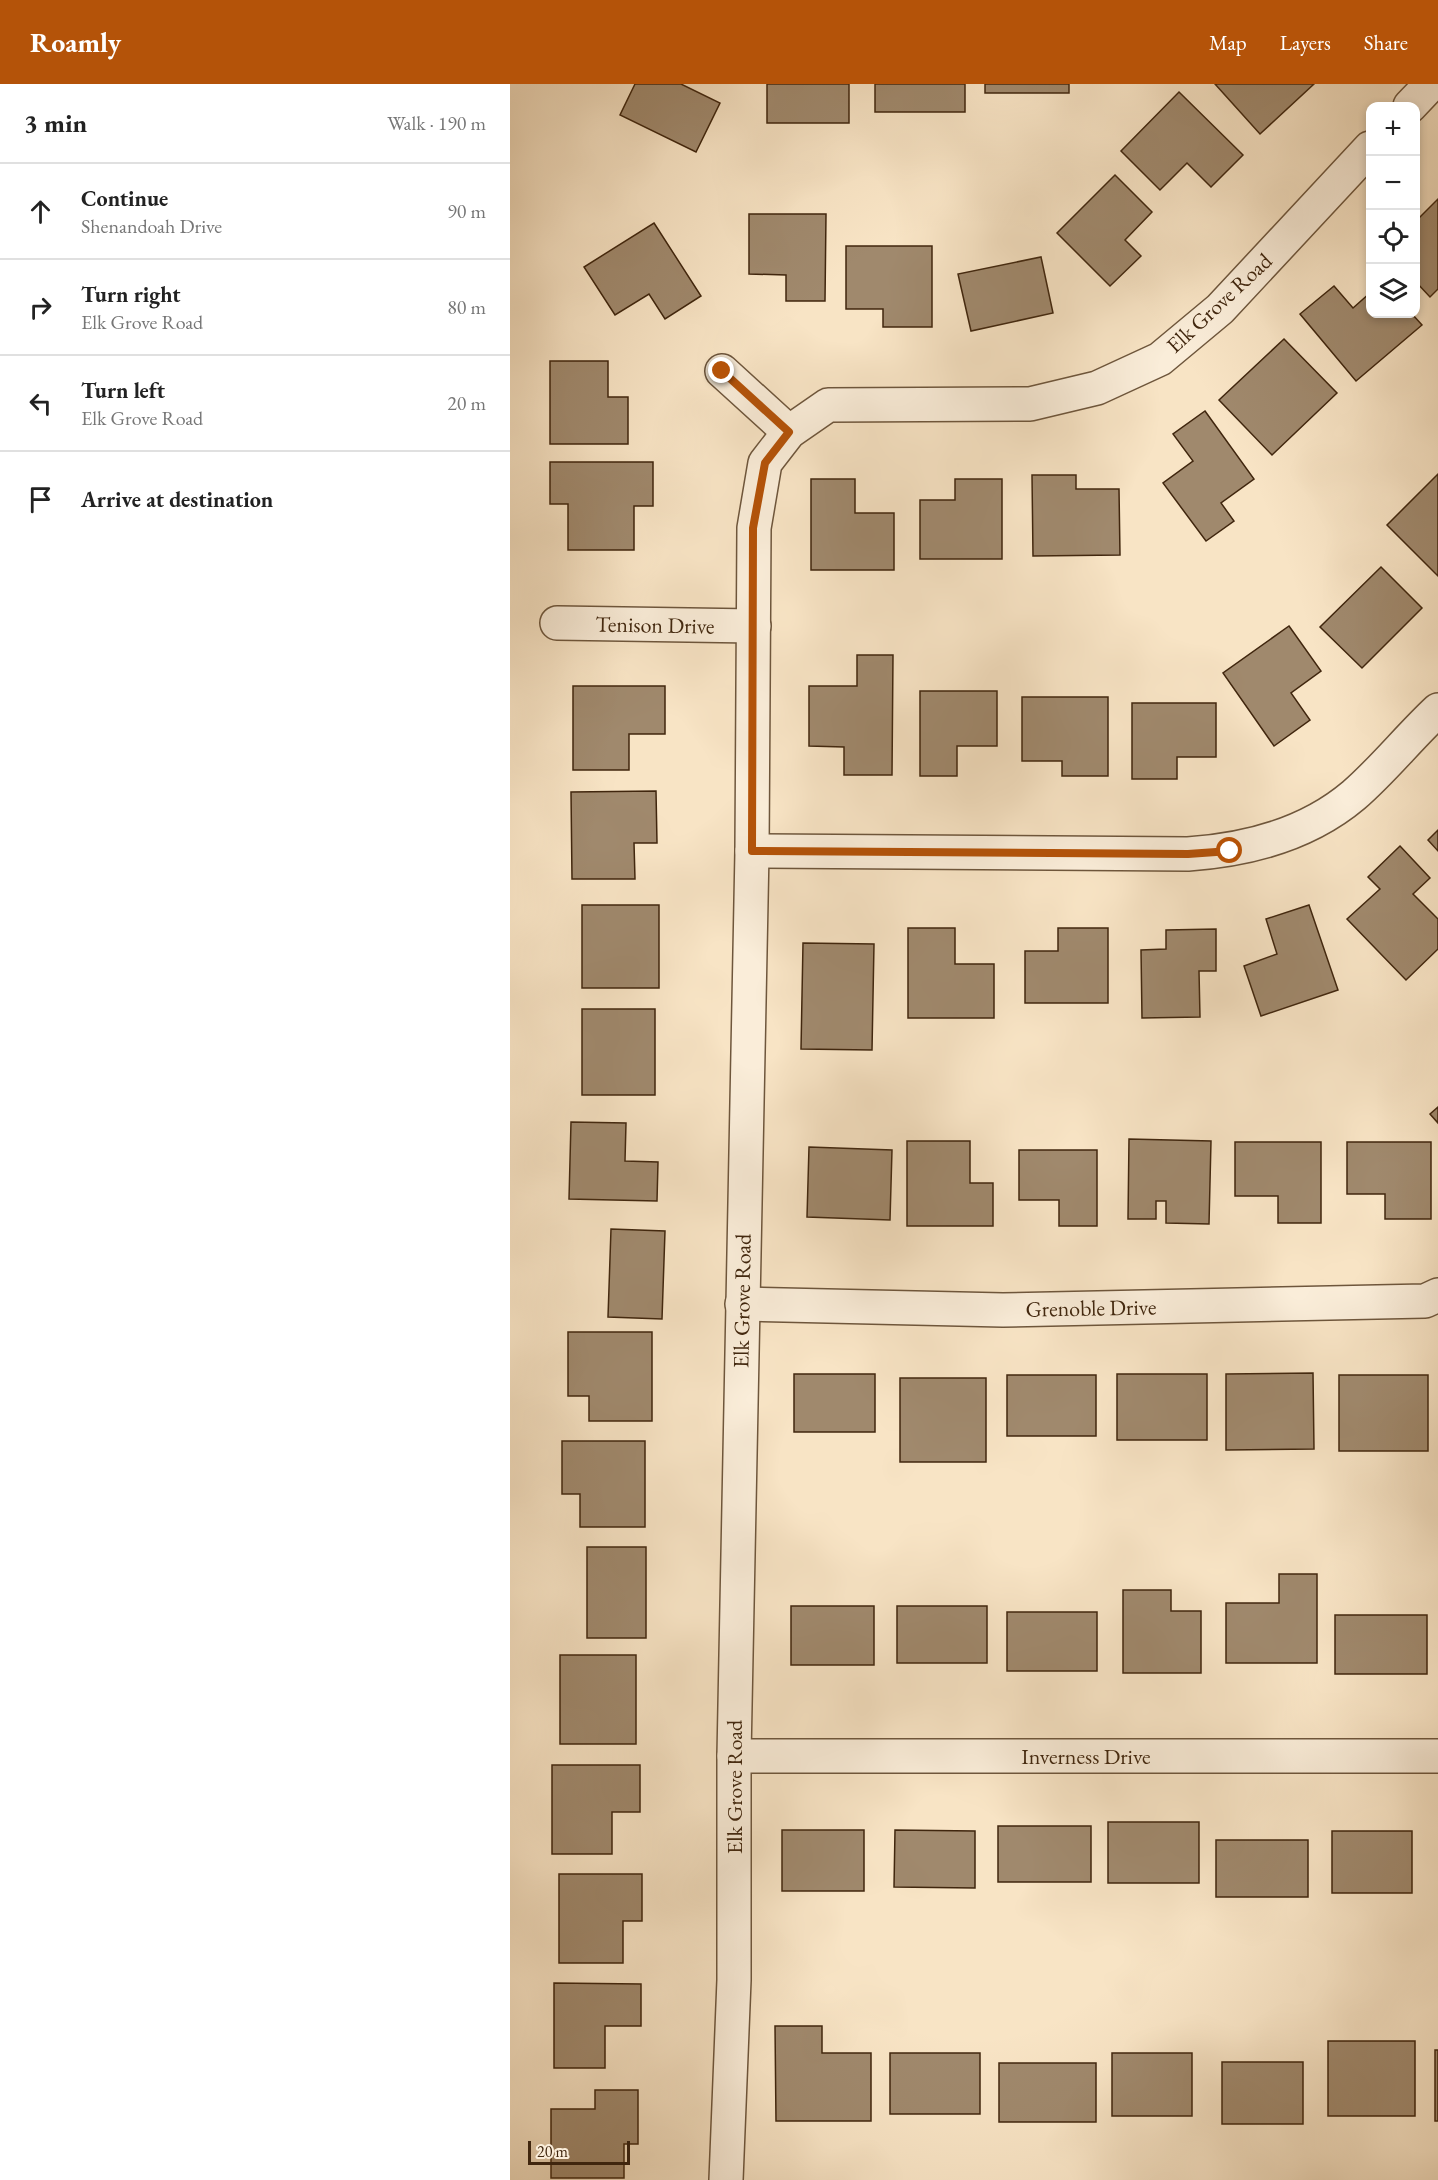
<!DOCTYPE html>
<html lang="en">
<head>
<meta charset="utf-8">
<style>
  :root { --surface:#fff; --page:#f6f6f6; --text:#222; --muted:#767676; --line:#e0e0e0; --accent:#b45309 }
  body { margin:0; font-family:"EB Garamond",serif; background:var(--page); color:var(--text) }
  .controls { position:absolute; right:18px; top:18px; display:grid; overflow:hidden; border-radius:12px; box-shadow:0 3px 9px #0003 }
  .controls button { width:54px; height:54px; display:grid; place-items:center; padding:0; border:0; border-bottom:2px solid var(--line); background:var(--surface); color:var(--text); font:30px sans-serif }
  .scale { position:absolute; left:18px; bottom:15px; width:102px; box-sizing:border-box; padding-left:6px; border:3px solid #40260e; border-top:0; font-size:16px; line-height:21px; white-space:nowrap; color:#40260e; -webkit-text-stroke:4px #faedd9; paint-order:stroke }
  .stop { position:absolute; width:18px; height:18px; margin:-14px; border:4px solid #b45309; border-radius:50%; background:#fff }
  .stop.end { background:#b45309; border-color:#fff; box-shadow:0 2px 6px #0008 }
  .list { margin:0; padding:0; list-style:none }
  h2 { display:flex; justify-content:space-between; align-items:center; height:78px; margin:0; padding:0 24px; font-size:26px }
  h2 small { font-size:20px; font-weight:400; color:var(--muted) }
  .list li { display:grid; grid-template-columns:39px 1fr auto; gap:18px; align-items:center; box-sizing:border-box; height:96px; padding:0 24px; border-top:2px solid var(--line) }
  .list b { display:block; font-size:22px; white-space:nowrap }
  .list p { margin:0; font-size:20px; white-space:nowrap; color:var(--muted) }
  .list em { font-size:20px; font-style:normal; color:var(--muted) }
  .icon { flex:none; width:33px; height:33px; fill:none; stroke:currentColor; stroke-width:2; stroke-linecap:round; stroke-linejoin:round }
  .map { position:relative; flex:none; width:928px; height:2096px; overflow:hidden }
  header { display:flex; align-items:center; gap:36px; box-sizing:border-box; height:84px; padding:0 30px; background:var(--accent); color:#fff }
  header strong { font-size:28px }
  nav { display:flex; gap:33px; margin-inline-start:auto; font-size:21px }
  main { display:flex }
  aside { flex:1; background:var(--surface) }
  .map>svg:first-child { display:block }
  .building { fill:#a0896d; stroke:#40260e; stroke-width:1.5 }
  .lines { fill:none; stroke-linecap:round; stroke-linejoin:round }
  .minor-casing { stroke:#6e563c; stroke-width:36 }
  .minor { stroke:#faedd9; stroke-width:33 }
  .route { stroke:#b45309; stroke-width:8 }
  .labels { text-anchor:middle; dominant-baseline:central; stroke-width:4.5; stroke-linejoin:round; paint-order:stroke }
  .street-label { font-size:22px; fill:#40260e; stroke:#faedd9 }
</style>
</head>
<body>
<header>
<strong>Roamly</strong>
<nav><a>Map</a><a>Layers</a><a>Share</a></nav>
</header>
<main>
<aside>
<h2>3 min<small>Walk · 190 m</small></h2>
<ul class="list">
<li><svg class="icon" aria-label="ahead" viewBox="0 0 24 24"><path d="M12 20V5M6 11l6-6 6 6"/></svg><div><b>Continue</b><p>Shenandoah Drive</p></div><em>90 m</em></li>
<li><svg class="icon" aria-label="right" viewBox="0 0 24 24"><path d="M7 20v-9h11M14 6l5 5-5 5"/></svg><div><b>Turn right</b><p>Elk Grove Road</p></div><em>80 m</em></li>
<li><svg class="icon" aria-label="left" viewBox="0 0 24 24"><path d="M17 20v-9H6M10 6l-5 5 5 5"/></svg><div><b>Turn left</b><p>Elk Grove Road</p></div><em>20 m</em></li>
<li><svg class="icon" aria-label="arrive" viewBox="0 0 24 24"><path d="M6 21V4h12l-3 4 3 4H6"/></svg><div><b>Arrive at destination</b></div></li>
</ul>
</aside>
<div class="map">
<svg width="928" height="2096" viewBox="0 0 928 2096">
  <rect width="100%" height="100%" fill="#f8e4c5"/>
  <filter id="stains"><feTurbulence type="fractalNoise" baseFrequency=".00333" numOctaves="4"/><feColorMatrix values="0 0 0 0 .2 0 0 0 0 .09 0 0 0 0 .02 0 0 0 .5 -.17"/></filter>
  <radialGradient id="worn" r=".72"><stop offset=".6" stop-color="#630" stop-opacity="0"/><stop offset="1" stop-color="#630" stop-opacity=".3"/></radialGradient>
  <g class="building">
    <polygon points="125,0 171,0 210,19 186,68 110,31"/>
    <rect x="257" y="0" width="82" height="39"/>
    <rect x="365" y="0" width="90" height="28"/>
    <rect x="475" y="0" width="84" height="9"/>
    <polygon points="705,0 804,0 750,50"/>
    <polygon points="669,8 733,71 701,103 677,79 650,106 611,67"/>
    <polygon points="605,91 642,128 615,156 631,172 600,202 547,149"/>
    <polygon points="928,115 928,205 920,213 906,198 906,133 908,135"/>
    <polygon points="239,130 316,130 315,217 276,217 276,191 239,190"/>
    <polygon points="144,139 191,212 155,235 139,210 105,231 74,183"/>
    <polygon points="336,162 422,162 422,243 373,243 373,225 336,225"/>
    <polygon points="531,173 543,229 461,247 448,190"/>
    <polygon points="824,202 843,224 860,209 860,230 902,230 912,241 846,297 790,230"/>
    <polygon points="774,255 827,309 762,371 709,316"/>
    <polygon points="40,277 98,277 98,313 118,313 118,360 40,360"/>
    <polygon points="695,327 744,395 711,419 724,437 696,457 653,399 683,377 663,350"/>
    <polygon points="40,378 143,378 143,422 124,422 124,466 58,466 58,420 40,420"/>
    <polygon points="928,390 928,492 877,441"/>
    <polygon points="522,391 566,391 566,405 609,405 610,471 523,472"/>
    <polygon points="301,395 345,395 345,429 384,429 384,486 301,486"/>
    <polygon points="445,395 492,395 492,475 410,475 410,416 445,416"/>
    <polygon points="871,483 912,524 852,584 810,543"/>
    <polygon points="779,542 811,587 781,609 800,636 764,662 713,589"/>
    <polygon points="347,571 383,571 382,691 334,691 334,663 299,662 299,602 347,602"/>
    <polygon points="63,602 155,602 155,650 119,650 119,686 63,686"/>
    <polygon points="410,607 487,607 487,662 447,662 447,692 410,692"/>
    <polygon points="512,613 598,613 598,692 552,692 552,677 512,677"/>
    <polygon points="622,619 706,619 706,673 667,673 667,695 622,695"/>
    <polygon points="146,707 147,759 124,759 125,795 62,795 61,708"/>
    <polygon points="928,746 928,767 918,756"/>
    <polygon points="890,762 920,794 903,810 928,835 928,865 896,896 837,835 870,805 858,793"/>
    <rect x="72" y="821" width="77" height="83"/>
    <polygon points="799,821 828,906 751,932 734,882 767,870 756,835"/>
    <polygon points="398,844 445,844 445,880 484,880 484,934 398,934"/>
    <polygon points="548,844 598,844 598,919 515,919 515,867 548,867"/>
    <polygon points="706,845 706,887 689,887 690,933 632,934 631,866 656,865 656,846"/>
    <polygon points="293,859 364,860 362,966 291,965"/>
    <rect x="72" y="925" width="73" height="86"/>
    <polygon points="928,1023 928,1039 920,1030"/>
    <polygon points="61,1038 116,1039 115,1077 148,1078 147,1117 59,1115"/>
    <polygon points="619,1055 701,1057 699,1140 656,1139 656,1117 646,1117 646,1135 618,1135"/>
    <polygon points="397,1057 460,1057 460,1099 483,1099 483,1142 397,1142"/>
    <polygon points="725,1058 811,1058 811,1139 768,1139 768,1112 725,1112"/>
    <polygon points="837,1058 921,1058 921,1135 875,1135 875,1110 837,1110"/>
    <polygon points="299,1063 382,1066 380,1136 297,1133"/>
    <polygon points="509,1066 587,1066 587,1142 549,1142 549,1116 509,1116"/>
    <polygon points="101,1145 155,1147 152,1235 98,1233"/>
    <polygon points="58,1248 142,1248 142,1337 79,1337 79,1312 58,1312"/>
    <polygon points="803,1289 804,1365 716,1366 716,1290"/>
    <rect x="284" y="1290" width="81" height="58"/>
    <rect x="607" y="1290" width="90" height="66"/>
    <rect x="497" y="1291" width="89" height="61"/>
    <rect x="829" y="1291" width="89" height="76"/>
    <rect x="390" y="1294" width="86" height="84"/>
    <polygon points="52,1357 135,1357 135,1443 70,1443 70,1410 52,1410"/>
    <rect x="77" y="1463" width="59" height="91"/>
    <polygon points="769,1490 807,1490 807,1579 716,1579 716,1519 769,1519"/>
    <polygon points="613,1506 661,1506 661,1527 691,1527 691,1589 613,1589"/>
    <rect x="281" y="1522" width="83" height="59"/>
    <rect x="387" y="1522" width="90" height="57"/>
    <rect x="497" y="1528" width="90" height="59"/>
    <rect x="825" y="1531" width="92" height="59"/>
    <rect x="50" y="1571" width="76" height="89"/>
    <polygon points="42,1681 130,1681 130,1728 102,1728 102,1770 42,1770"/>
    <rect x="598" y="1738" width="91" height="61"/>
    <rect x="488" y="1742" width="93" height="56"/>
    <rect x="272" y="1746" width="82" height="61"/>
    <polygon points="385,1746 465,1747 465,1804 384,1803"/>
    <rect x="822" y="1747" width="80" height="62"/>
    <rect x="706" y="1756" width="92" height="57"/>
    <polygon points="49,1790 132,1790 132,1837 113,1837 113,1879 49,1879"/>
    <polygon points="44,1899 131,1900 131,1942 95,1942 95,1984 44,1984"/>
    <polygon points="265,1942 312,1942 312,1969 361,1969 361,2037 266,2037"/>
    <rect x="818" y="1957" width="87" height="75"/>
    <rect x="925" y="1966" width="3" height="71"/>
    <rect x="380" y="1969" width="90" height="61"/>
    <rect x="602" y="1969" width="80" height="63"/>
    <rect x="712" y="1978" width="81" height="62"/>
    <rect x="489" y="1979" width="97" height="59"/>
    <polygon points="85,2006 128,2006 128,2060 114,2060 114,2094 41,2094 41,2025 85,2025"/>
  </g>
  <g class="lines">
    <defs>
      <g id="minor">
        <polyline points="900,22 921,0"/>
        <polyline points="212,287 279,348"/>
        <polyline points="47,539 244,542"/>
        <path d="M242,767L678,770C737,766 798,750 844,711C874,685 899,653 928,626"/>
        <polyline points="232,1220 493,1226 915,1217 928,1211"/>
        <polyline points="224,1672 928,1672"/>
        <polyline points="216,2096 224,1896 224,1672 242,767 244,444 255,379 279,348 318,321 520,320 587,304 650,275 710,225 860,64"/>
      </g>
    </defs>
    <use href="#minor" class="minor-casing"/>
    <use href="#minor" class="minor"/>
  </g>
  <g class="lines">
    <polyline class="route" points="212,287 279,348 255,379 243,444 242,767 678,770 720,767"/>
  </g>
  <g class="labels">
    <g class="street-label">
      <text transform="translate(709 219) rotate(-43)">Elk Grove Road</text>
      <text transform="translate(145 541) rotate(1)">Tenison Drive</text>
      <text transform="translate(232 1217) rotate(-89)">Elk Grove Road</text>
      <text transform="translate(581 1224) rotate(-1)">Grenoble Drive</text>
      <text x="576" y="1672">Inverness Drive</text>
      <text transform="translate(224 1703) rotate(-90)">Elk Grove Road</text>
    </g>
  </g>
  <rect width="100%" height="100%" filter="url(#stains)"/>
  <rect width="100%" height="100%" fill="url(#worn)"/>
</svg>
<div class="controls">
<button>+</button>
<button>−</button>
<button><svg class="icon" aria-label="locate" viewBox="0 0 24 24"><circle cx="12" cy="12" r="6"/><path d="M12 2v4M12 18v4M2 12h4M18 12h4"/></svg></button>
<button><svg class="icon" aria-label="layers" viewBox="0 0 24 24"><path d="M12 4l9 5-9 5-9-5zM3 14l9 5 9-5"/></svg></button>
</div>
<div class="scale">20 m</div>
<div class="stop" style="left:720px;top:767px"></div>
<div class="stop end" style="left:212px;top:287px"></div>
</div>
</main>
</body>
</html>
